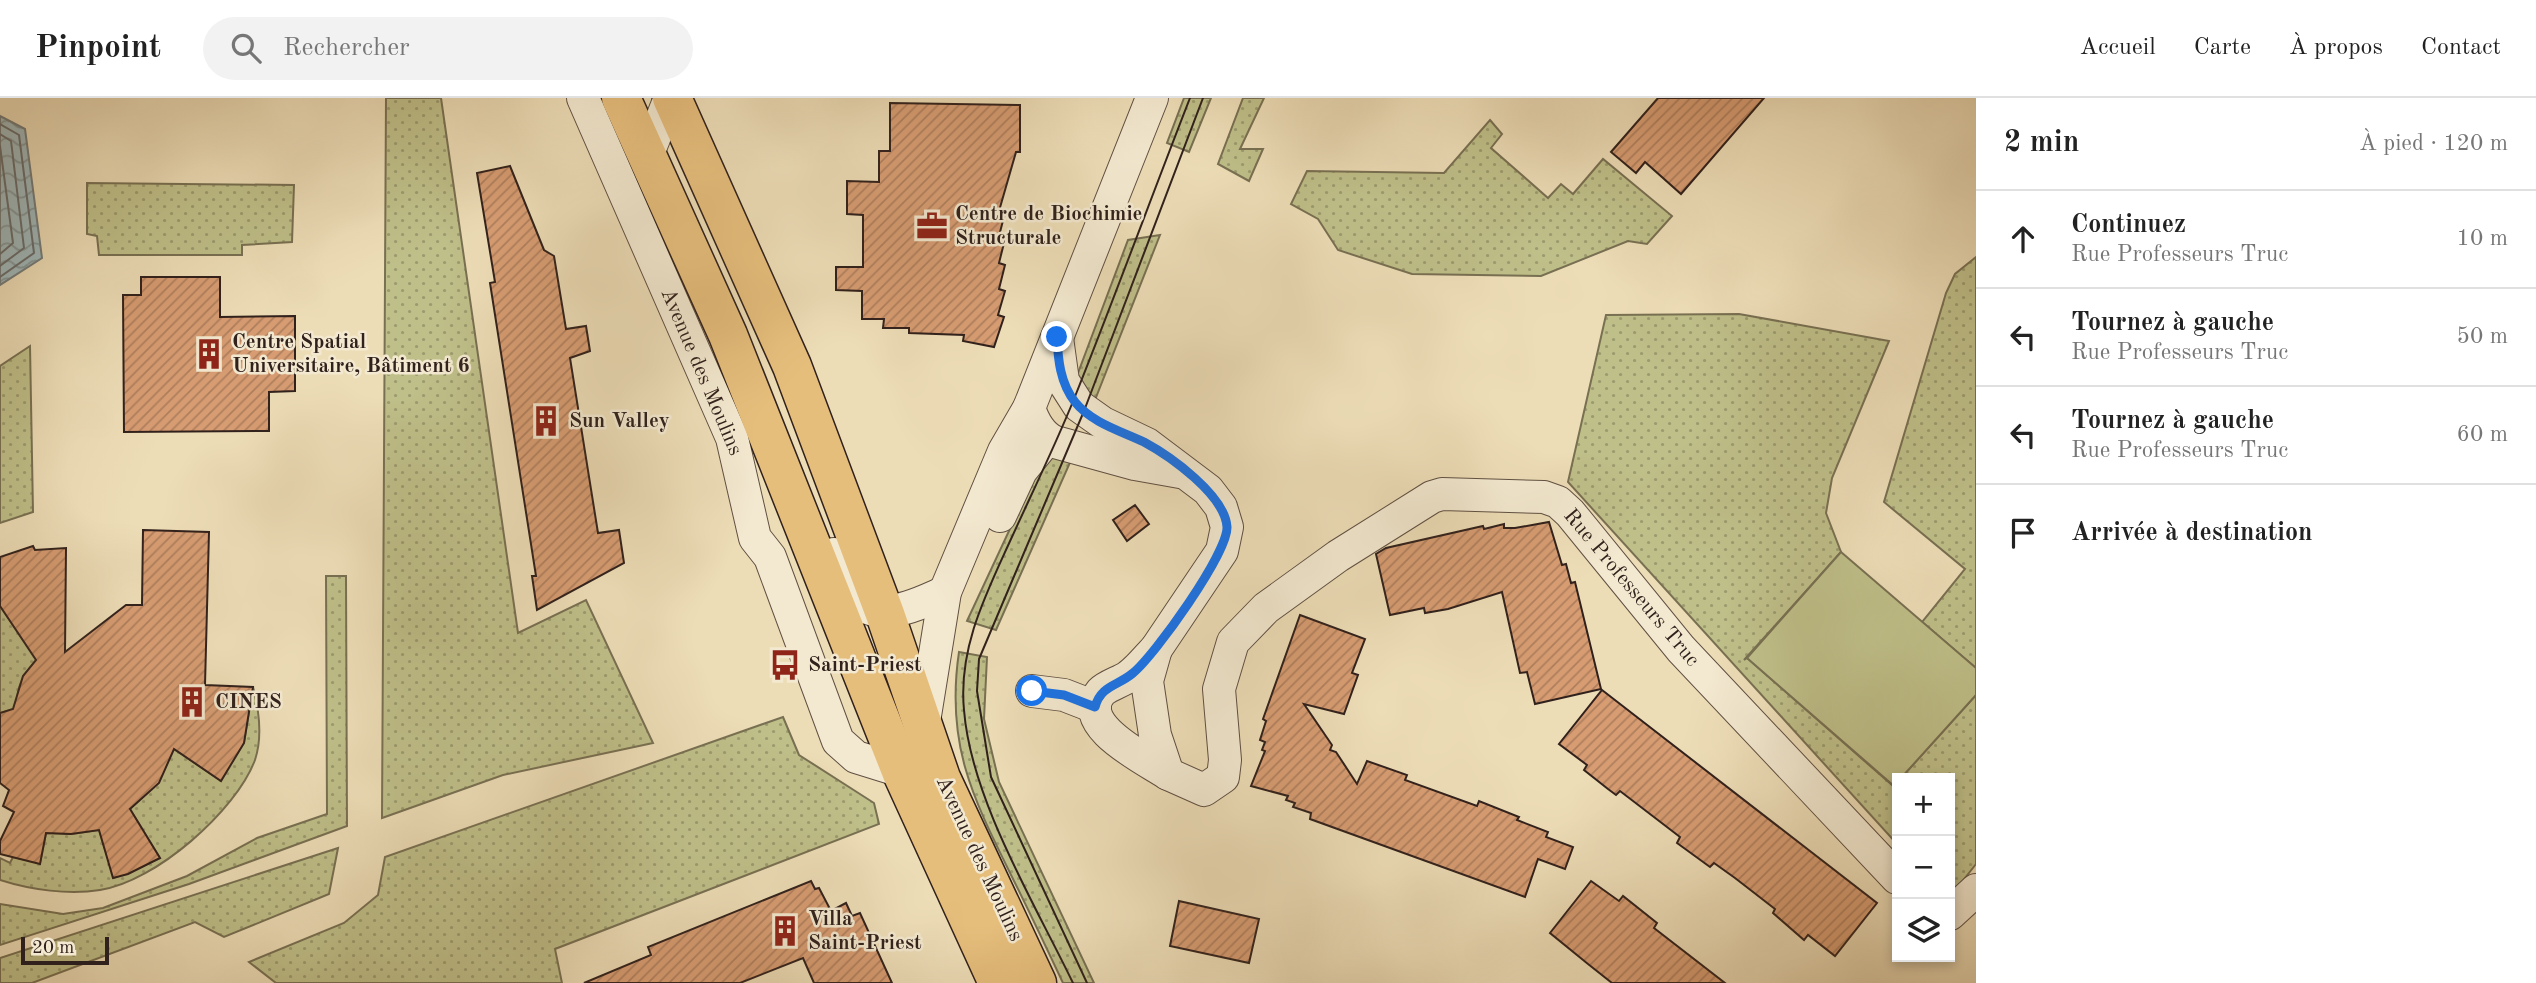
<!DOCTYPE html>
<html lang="fr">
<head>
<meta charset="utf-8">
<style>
  :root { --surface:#fff; --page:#f2f2f2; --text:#222; --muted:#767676; --line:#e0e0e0 }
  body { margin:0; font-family:"Old Standard TT",serif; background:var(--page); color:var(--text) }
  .controls { position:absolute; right:21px; bottom:21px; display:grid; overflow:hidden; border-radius:0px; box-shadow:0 4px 10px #0003 }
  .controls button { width:63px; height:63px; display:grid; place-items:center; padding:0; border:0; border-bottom:2px solid var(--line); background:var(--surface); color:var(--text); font:35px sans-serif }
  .scale { position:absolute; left:21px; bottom:18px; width:88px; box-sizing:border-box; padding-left:7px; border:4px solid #31211c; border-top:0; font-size:19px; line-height:24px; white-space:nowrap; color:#31211c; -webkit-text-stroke:5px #f3e9d0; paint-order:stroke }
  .stop { position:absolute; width:21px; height:21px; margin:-16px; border:5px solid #1a73e8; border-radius:50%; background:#fff }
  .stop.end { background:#1a73e8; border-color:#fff; box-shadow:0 2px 7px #0008 }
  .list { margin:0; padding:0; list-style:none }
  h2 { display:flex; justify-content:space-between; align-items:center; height:91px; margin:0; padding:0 28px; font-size:30px }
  h2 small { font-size:23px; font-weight:400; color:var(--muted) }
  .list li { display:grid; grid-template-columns:46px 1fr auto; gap:21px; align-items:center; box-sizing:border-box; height:98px; padding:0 28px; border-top:2px solid var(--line) }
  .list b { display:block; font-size:26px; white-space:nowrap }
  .list p { margin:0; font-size:23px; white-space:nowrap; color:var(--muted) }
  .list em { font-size:23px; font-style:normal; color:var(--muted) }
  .icon { flex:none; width:38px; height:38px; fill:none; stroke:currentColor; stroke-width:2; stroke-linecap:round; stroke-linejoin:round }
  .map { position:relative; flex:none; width:1976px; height:885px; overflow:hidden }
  header { display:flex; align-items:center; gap:42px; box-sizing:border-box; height:98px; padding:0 35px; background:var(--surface); border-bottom:2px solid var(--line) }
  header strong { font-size:33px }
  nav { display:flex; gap:38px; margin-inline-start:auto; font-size:24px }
  .search { width:490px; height:63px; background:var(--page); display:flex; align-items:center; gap:18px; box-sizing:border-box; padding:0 24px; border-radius:38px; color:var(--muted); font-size:26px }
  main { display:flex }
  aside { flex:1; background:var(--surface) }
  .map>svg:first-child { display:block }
  .grass { fill:url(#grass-dots); stroke:#787052; stroke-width:2 }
  .pitch { fill:#bfbf89; stroke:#787052; stroke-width:2 }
  .water { fill:url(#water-waves); stroke:#737c7b; stroke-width:2 }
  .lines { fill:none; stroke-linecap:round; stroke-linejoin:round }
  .shore { stroke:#686c6c; stroke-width:2 }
  .building { fill:url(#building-hatch); stroke:#31211c; stroke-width:2 }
  .street-casing { stroke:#605043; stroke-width:34 }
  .primary-casing { stroke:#31211c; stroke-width:41 }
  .street { stroke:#f3e9d0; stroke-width:32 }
  .primary { stroke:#e6be7c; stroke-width:38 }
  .tram { stroke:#31211c; stroke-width:2 }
  .route { stroke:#1a73e8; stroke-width:9 }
  .labels { text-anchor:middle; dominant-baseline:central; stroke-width:5; stroke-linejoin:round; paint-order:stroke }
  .poi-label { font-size:21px; font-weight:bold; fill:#31211c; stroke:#f3e9d0; text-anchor:start }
  .street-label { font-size:21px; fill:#31211c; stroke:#f3e9d0 }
</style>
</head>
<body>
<header>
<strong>Pinpoint</strong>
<div class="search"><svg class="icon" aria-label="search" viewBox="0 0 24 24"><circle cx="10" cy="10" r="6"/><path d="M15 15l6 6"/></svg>Rechercher</div>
<nav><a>Accueil</a><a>Carte</a><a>À propos</a><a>Contact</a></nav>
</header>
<main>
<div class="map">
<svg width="1976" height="885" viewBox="0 0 1976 885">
  <defs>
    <pattern id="grass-dots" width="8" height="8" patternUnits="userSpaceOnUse" patternTransform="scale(1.75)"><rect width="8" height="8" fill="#bfbf89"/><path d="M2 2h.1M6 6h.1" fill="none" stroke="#9c9b6f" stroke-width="1.8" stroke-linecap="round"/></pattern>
    <pattern id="water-waves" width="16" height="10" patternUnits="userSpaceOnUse" patternTransform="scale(1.75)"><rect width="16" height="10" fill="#9fb8bb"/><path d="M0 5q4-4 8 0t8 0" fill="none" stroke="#829597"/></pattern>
    <pattern id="building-hatch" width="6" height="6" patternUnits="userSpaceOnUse" patternTransform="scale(1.75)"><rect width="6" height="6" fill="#d79c72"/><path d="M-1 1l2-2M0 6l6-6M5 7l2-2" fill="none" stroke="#af7f5d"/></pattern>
  </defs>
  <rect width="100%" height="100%" fill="#edddb7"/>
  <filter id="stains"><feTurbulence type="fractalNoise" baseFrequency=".00286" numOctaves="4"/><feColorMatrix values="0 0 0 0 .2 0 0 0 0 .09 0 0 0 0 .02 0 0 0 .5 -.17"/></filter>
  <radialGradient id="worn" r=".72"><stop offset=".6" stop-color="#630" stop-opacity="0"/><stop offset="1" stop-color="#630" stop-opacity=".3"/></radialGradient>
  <g class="grass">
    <polygon points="386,0 441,0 518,535 586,502 653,645 503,677 382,720"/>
    <polygon points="1184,0 1211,0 1189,54 1167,45"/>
    <polygon points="1243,0 1264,0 1240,51 1263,51 1249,83 1218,66"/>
    <polygon points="1490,22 1502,36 1491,50 1548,100 1561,86 1573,96 1603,61 1672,118 1647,146 1628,143 1541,178 1412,176 1338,152 1318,121 1291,106 1307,73 1444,75"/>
    <polygon points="87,85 294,87 292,144 242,147 242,157 99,157 97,138 87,136"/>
    <polygon points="1160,137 1093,307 1075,283 1128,142"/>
    <polygon points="1976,159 1976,570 1922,524 1965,471 1884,404 1946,195 1955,176"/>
    <polygon points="1739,216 1889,243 1832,380 1826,415 1841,454 1744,562 1747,560 1893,688 1897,684 1897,746 1568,384 1606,217"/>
    <polygon points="30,248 33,414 0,425 0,268"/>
    <polygon points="1050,359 1072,360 996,532 967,523 1042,362"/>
    <polygon points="326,478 346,478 347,728 189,786 0,847 0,806 63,816 103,810 187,778 257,740 327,716"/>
    <path d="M0,508L38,563C22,576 16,590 17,610L0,615Z"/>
    <path d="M959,554L987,559L984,621L999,684L1094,885H1063C1047,851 1031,817 1014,783C974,702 945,648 959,554Z"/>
    <path d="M253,589C259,612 263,638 255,662C236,713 155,784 100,792C69,797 31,792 0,782V760L10,765L13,759L40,765L46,735L71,736L99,732L114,780L160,760L130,711L129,621L220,682L244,645Z"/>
    <polygon points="1976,597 1976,766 1950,799 1950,680 1901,680"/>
    <polygon points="783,619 799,657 874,705 879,726 555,851 562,885 276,885 249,864 344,825 378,797 385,759"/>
    <polygon points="338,750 329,796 224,839 195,824 32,885 0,885 0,860"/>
  </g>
  <polygon class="pitch" points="1841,454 1976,570 1976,597 1901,680 1897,680 1894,688 1747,560"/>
  <polygon class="water" points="0,18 25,31 42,160 0,187"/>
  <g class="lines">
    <g class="shore">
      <polyline points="0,26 19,37 34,155 0,179"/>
      <polyline points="0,36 11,43 24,150 0,168"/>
      <polyline points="0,48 13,145 0,156"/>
    </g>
  </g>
  <g class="building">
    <polygon points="1658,0 1764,0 1681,96 1645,64 1636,75 1611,54"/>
    <polygon points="890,5 1020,7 1020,54 1016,54 999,113 1005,115 999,138 1005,141 999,165 1005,167 999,191 1005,193 998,217 1004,219 994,249 963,243 964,237 909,235 909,230 883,230 884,221 862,221 862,193 836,192 836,169 863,169 863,117 847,116 847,83 879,84 879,53 890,53"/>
    <polygon points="510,68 544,152 554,158 566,231 586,228 590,253 570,260 598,435 619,432 624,465 537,512 532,478 536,478 490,185 495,184 477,75"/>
    <polygon points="141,179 220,179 220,219 295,218 295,293 269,294 269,333 124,334 123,197 141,197"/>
    <polygon points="1135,407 1149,426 1127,443 1113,422"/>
    <polygon points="1549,424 1562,467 1566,466 1571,485 1575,484 1601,591 1535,606 1527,574 1520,575 1502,494 1448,511 1425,515 1424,510 1390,517 1376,456 1386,450 1483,428 1484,431 1504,426 1504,430 1515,430"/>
    <polygon points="143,432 209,434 205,587 253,589 244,645 221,683 174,651 159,685 130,711 160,760 128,776 113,780 99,732 71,736 46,735 40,766 0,756 0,743 14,714 3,708 9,692 0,685 0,615 13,611 23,578 36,562 0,508 0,459 33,448 35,452 66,450 65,554 126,507 142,507"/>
    <polygon points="1300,517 1365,541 1352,575 1358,577 1344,616 1304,606 1332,647 1330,652 1336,654 1357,686 1367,663 1407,677 1405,682 1477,708 1479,703 1519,719 1517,722 1548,734 1546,739 1573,749 1565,771 1538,761 1525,799 1310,721 1311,715 1293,709 1295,705 1286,702 1288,698 1251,688 1265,653 1262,652 1265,644 1260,642 1266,623 1263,621"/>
    <polygon points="1602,592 1877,805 1835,858 1808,837 1804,842 1773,815 1775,811 1735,780 1714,765 1710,769 1677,745 1680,739 1620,693 1616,697 1608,691 1584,672 1587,667 1559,646"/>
    <polygon points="811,783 815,791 819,790 831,813 846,805 852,818 860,815 892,885 814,885 803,860 740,885 584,885 651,857 648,849"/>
    <polygon points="1591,783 1619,803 1623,798 1657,825 1654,830 1725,885 1612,885 1588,866 1550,835"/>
    <polygon points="1179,803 1259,821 1249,865 1170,848"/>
  </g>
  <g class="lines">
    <defs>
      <g id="street">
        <polyline points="583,0 732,340 755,440 770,459 838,643 856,659 901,673"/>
        <polyline points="647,58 670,0"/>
        <polyline points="1057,240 1063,283 1079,308 1103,325 1147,346 1208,392 1221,409 1227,429 1222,453 1156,551"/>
        <path d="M1029,310C1034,325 1041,338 1055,344L1135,366L1180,374"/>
        <polyline points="1000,418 1021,373 1047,341"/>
        <path d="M834,456C839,468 842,481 848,492C871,530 915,508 945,494"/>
        <path d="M1156,551L1147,583L1155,637L1168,676C1146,661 1073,627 1101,594C1108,587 1121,584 1129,578C1139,571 1147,560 1156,551Z"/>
        <polyline points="1032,593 1064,597 1095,609"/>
        <polyline points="923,630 945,494 1004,353 1029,310 1152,0"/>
        <polyline points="1168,676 1204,692 1223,679 1225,662 1219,591 1233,544 1266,510 1338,458 1432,399 1442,396 1544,399 1558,404 1570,415 1681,551 1897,780"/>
        <polyline points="1950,816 1976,792"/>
      </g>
      <g id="primary">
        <polyline points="621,0 728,237 901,673 998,885"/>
        <polyline points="672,0 792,268 885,516 941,680 1037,885"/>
      </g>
    </defs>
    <use href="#street" class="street-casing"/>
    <use href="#primary" class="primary-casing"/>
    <use href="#street" class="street"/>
    <use href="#primary" class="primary"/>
    <g class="tram">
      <path d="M1073,885C1034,804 971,701 964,612C958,550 986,496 1011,441C1032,395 1055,348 1074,301C1114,201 1151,100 1190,0"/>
      <polyline points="1087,885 991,679 977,593 979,561 1084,313 1203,0"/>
    </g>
  </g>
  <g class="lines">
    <path class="route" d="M1032,593L1064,597L1095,609C1101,587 1118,588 1133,575C1155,557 1228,455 1227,429C1225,397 1170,358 1144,344C1121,333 1092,325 1075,304C1060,285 1058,261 1057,239"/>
  </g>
  <defs>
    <symbol id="office-bare" viewBox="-9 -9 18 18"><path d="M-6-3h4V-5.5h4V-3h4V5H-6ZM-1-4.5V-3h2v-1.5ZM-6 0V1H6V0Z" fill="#8f2418" stroke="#f3e9d0" stroke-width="2.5" paint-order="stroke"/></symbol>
    <symbol id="building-bare" viewBox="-9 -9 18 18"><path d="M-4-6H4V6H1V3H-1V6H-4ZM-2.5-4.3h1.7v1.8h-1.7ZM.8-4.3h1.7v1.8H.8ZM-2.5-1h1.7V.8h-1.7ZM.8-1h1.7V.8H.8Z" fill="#8f2418" stroke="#f3e9d0" stroke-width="2.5" paint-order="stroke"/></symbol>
    <symbol id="bus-bare" viewBox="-9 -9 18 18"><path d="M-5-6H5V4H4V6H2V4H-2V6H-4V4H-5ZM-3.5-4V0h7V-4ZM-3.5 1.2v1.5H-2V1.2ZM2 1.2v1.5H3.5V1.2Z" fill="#8f2418" stroke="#f3e9d0" stroke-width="2.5" paint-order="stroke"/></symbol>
  </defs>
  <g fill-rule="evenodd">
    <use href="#office-bare" x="910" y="106" width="44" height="44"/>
    <use href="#building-bare" x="187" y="234" width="44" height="44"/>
    <use href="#building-bare" x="524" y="301" width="44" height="44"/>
    <use href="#bus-bare" x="763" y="545" width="44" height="44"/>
    <use href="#building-bare" x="170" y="582" width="44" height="44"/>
    <use href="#building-bare" x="763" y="811" width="44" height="44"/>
  </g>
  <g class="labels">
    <g class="poi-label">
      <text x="955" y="116">Centre de Biochimie<tspan x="955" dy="24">Structurale</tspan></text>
      <text x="232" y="244">Centre Spatial<tspan x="232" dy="24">Universitaire, Bâtiment 6</tspan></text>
      <text x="569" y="323">Sun Valley</text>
      <text x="808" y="567">Saint-Priest</text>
      <text x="215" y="604">CINES</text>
      <text x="808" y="821">Villa<tspan x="808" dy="24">Saint-Priest</tspan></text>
    </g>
    <g class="street-label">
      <text transform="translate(701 274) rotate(67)">Avenue des Moulins</text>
      <text transform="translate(1631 490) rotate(50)">Rue Professeurs Truc</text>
      <text transform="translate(979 761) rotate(65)">Avenue des Moulins</text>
    </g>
  </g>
  <rect width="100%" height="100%" filter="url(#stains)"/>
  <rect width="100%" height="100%" fill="url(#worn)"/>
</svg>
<div class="controls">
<button>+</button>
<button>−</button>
<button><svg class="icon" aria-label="layers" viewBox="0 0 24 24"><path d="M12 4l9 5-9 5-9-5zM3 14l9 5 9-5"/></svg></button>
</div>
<div class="scale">20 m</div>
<div class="stop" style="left:1032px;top:593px"></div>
<div class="stop end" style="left:1057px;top:239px"></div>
</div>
<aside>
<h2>2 min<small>À pied · 120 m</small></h2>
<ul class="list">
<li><svg class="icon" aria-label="ahead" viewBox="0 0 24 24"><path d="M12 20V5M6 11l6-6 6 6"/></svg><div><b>Continuez</b><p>Rue Professeurs Truc</p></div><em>10 m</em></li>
<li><svg class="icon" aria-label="left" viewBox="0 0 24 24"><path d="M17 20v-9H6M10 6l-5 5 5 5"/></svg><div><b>Tournez à gauche</b><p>Rue Professeurs Truc</p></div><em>50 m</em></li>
<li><svg class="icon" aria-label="left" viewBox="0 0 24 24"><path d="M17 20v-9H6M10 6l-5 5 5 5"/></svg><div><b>Tournez à gauche</b><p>Rue Professeurs Truc</p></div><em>60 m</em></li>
<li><svg class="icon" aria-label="arrive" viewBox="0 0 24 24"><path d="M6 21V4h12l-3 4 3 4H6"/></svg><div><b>Arrivée à destination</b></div></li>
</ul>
</aside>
</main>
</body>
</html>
